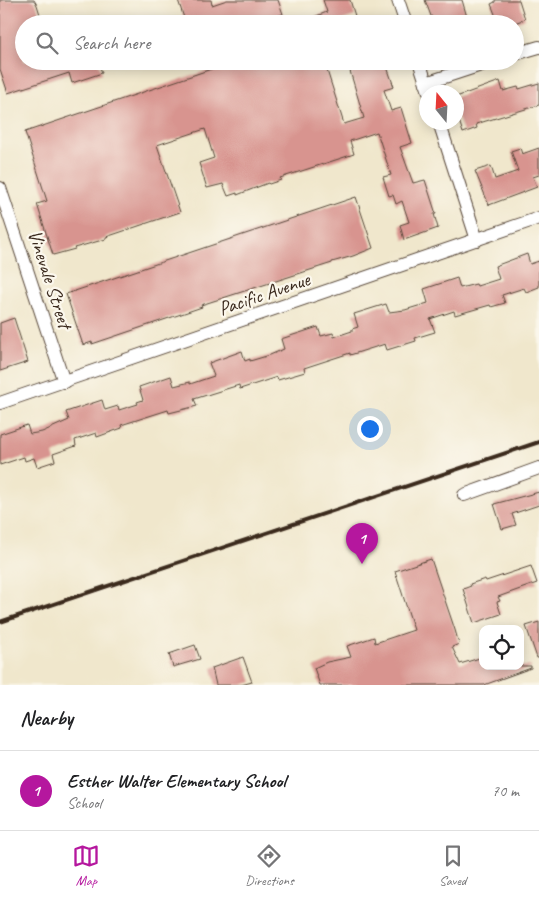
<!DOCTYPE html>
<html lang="en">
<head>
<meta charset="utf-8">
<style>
  :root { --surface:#fff; --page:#f6f6f6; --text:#202124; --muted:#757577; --line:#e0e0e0; --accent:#b5179e }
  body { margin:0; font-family:Caveat,sans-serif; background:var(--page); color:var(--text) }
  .controls { position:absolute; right:15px; bottom:15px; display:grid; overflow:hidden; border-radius:10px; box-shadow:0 2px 12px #0003 }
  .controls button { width:45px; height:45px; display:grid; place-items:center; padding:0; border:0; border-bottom:1px solid var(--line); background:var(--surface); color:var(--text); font:25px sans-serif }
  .compass { position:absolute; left:419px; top:85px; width:45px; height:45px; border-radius:50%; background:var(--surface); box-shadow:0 2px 12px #0003; rotate:342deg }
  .you { position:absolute; left:369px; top:428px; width:18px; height:18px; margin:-12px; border:4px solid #fff; border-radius:50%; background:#1a73e8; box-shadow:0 0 0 8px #1a73e833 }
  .badge { display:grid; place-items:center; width:32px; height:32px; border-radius:50%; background:var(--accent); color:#fff; font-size:16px; font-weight:700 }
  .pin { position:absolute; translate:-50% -41px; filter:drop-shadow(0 1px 2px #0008) }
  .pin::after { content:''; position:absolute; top:26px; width:18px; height:15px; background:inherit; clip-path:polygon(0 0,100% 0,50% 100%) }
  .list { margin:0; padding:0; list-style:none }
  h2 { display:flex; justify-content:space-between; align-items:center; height:65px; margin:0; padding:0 20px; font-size:21px }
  h2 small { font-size:16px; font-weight:400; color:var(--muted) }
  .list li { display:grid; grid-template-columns:32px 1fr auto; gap:15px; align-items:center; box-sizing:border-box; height:80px; padding:0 20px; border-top:1px solid var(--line) }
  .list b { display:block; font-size:19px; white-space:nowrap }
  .list p { margin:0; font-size:16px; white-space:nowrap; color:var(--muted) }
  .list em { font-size:16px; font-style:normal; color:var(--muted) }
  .icon { flex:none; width:28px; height:28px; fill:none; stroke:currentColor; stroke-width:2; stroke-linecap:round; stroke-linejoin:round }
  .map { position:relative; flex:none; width:539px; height:685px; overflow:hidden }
  .search { position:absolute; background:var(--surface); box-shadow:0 2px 12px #0003; left:15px; right:15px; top:15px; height:55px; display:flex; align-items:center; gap:12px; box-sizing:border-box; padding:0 18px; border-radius:28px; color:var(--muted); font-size:19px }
  .sheet { height:145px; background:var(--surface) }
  nav { display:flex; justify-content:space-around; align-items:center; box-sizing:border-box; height:70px; border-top:1px solid var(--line); background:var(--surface); font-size:14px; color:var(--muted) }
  nav a { display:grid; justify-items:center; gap:2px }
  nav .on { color:var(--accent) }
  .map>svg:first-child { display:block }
  .building { fill:#d8948f }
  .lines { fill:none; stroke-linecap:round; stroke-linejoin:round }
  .minor-casing { stroke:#564638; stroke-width:14 }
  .minor { stroke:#fff; stroke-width:12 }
  .rail { stroke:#3b2a1e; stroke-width:4 }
  .labels { text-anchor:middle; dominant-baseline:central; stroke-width:4.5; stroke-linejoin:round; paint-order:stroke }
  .street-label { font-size:20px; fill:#3b2a1e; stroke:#fbf7ec }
</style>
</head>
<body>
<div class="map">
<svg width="539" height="685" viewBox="0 0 539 685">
  <rect width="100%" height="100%" fill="#fbf7ec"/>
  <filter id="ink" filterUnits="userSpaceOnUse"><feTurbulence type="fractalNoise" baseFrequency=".02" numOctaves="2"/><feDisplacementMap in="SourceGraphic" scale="10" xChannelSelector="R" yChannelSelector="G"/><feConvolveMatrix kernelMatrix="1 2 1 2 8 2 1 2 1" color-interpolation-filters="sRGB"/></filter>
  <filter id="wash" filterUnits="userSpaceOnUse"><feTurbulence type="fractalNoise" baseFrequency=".0096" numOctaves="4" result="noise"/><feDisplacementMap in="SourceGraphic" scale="20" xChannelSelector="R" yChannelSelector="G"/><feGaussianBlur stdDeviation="1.12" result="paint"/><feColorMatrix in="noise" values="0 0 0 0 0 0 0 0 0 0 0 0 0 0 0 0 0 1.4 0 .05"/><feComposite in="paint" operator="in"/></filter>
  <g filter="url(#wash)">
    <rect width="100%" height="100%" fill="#f0e7cc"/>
    <g id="blocks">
      <g class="building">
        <polygon points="0,0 34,0 37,5 43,24 24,24 24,61 98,61 102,73 72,83 69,73 8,93 0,69"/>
        <polygon points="178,0 211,0 212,5 227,0 278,0 283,14 255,24 186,24"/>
        <polygon points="323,0 350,0 355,16 331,24 300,24 300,22 327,12"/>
        <polygon points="425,0 462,0 469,24 434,24"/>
        <polygon points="495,0 519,0 525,19 512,24 504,24 503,21 498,22 491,4 495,2"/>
        <polygon points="235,61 324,61 344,124 364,118 350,71 356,69 355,66 371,61 385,61 394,87 384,90 391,111 401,108 412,143 400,147 413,183 425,180 436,214 434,214 438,228 404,240 400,225 409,222 402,201 396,204 393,195 389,196 383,177 391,175 377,132 350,141 354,154 280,178 281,180 269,184 268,183 237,195 237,193 228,196 223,184 207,188 199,163 214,158 205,129 157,145 180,212 106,237 106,239 74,248 75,249 53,255 37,204 47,201 25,132"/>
        <polygon points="500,81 503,91 518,87 519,89 539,83 539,105 476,124 477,128 463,133 456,111 456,97"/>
        <polygon points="520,148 522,154 539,148 539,175 533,177 537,187 489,205 475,171 491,166 495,179 518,171 511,151"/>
        <polygon points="356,197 373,248 353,256 332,262 332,263 201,305 202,307 92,344 92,342 83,345 66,294"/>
        <polygon points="527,254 530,264 539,261 539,287 526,292 524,288 502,295 505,303 491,307 490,305 455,315 454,311 430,319 435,332 415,338 416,341 387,350 385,344 350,355 350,353 304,368 305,372 278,380 277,377 240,389 239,385 194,399 197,406 169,413 168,410 121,425 122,428 97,437 96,433 75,440 76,446 53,454 55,461 37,467 34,458 25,461 24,457 0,465 0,434 27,425 30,434 42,432 69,420 66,412 102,400 105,410 118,406 119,410 138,404 137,402 143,400 139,387 171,376 174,386 190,382 190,384 214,376 209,363 242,351 245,361 250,359 250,361 270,355 284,349 281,339 318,327 321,336 333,333 334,337 352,331 352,329 358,327 354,314 386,304 389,312 405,310 428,303 424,289 457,278 460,288 476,284 477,286 499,279 495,266"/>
        <polygon points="14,318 28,362 0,371 0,323"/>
        <polygon points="539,492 539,505 512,514 516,525 502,529 494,504"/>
        <polygon points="431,559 455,630 459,644 452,647 460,664 483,657 483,666 531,666 531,668 484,685 320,685 314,668 327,662 351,657 347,646 374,637 375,643 414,630 395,571"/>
        <polygon points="531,566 537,583 498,597 500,601 497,602 501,614 474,623 463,589 471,586 470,584 485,579 486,581"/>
        <polygon points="539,622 539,658 537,658 526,626"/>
        <polygon points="195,645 200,659 173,667 169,654"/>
        <polygon points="243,657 252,682 241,685 216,685 212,668"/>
      </g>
    </g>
  </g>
  <g filter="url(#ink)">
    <use href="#blocks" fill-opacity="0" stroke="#564638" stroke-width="1"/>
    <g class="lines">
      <defs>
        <g id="minor">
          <polyline points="398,0 406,24"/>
          <polyline points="515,54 539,47"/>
          <polyline points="419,61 429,92"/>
          <polyline points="426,83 493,61"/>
          <polyline points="439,122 477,240"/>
          <polyline points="0,188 64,382"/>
          <polyline points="0,403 539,218"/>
          <polyline points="464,495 539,468"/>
        </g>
      </defs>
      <use href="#minor" class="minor-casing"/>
      <use href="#minor" class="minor"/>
      <polyline class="rail" points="0,622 539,442"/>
    </g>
  </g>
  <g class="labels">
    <g class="street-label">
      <text transform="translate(50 279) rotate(72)">Vinevale Street</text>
      <text transform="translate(264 294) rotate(-19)">Pacific Avenue</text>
    </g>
  </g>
</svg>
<div class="controls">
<button><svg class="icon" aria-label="locate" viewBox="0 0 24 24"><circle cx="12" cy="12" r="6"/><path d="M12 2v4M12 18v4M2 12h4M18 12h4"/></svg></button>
</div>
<svg class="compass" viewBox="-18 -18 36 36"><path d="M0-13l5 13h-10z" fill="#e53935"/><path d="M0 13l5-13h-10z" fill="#757577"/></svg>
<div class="you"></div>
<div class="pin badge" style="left:362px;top:564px">1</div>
<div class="search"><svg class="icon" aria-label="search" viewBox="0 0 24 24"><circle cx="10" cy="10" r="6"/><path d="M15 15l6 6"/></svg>Search here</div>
</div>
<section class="sheet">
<h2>Nearby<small></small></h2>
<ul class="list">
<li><span class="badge">1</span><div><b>Esther Walter Elementary School</b><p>School</p></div><em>70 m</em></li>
</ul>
</section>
<nav>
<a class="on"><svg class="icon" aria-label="map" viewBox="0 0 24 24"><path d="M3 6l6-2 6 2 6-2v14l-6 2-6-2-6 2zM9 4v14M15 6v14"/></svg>Map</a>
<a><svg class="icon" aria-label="directions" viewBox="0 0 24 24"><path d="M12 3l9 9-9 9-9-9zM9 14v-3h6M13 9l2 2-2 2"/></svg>Directions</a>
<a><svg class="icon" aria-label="saved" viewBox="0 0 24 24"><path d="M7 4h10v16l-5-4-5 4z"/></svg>Saved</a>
</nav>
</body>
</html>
